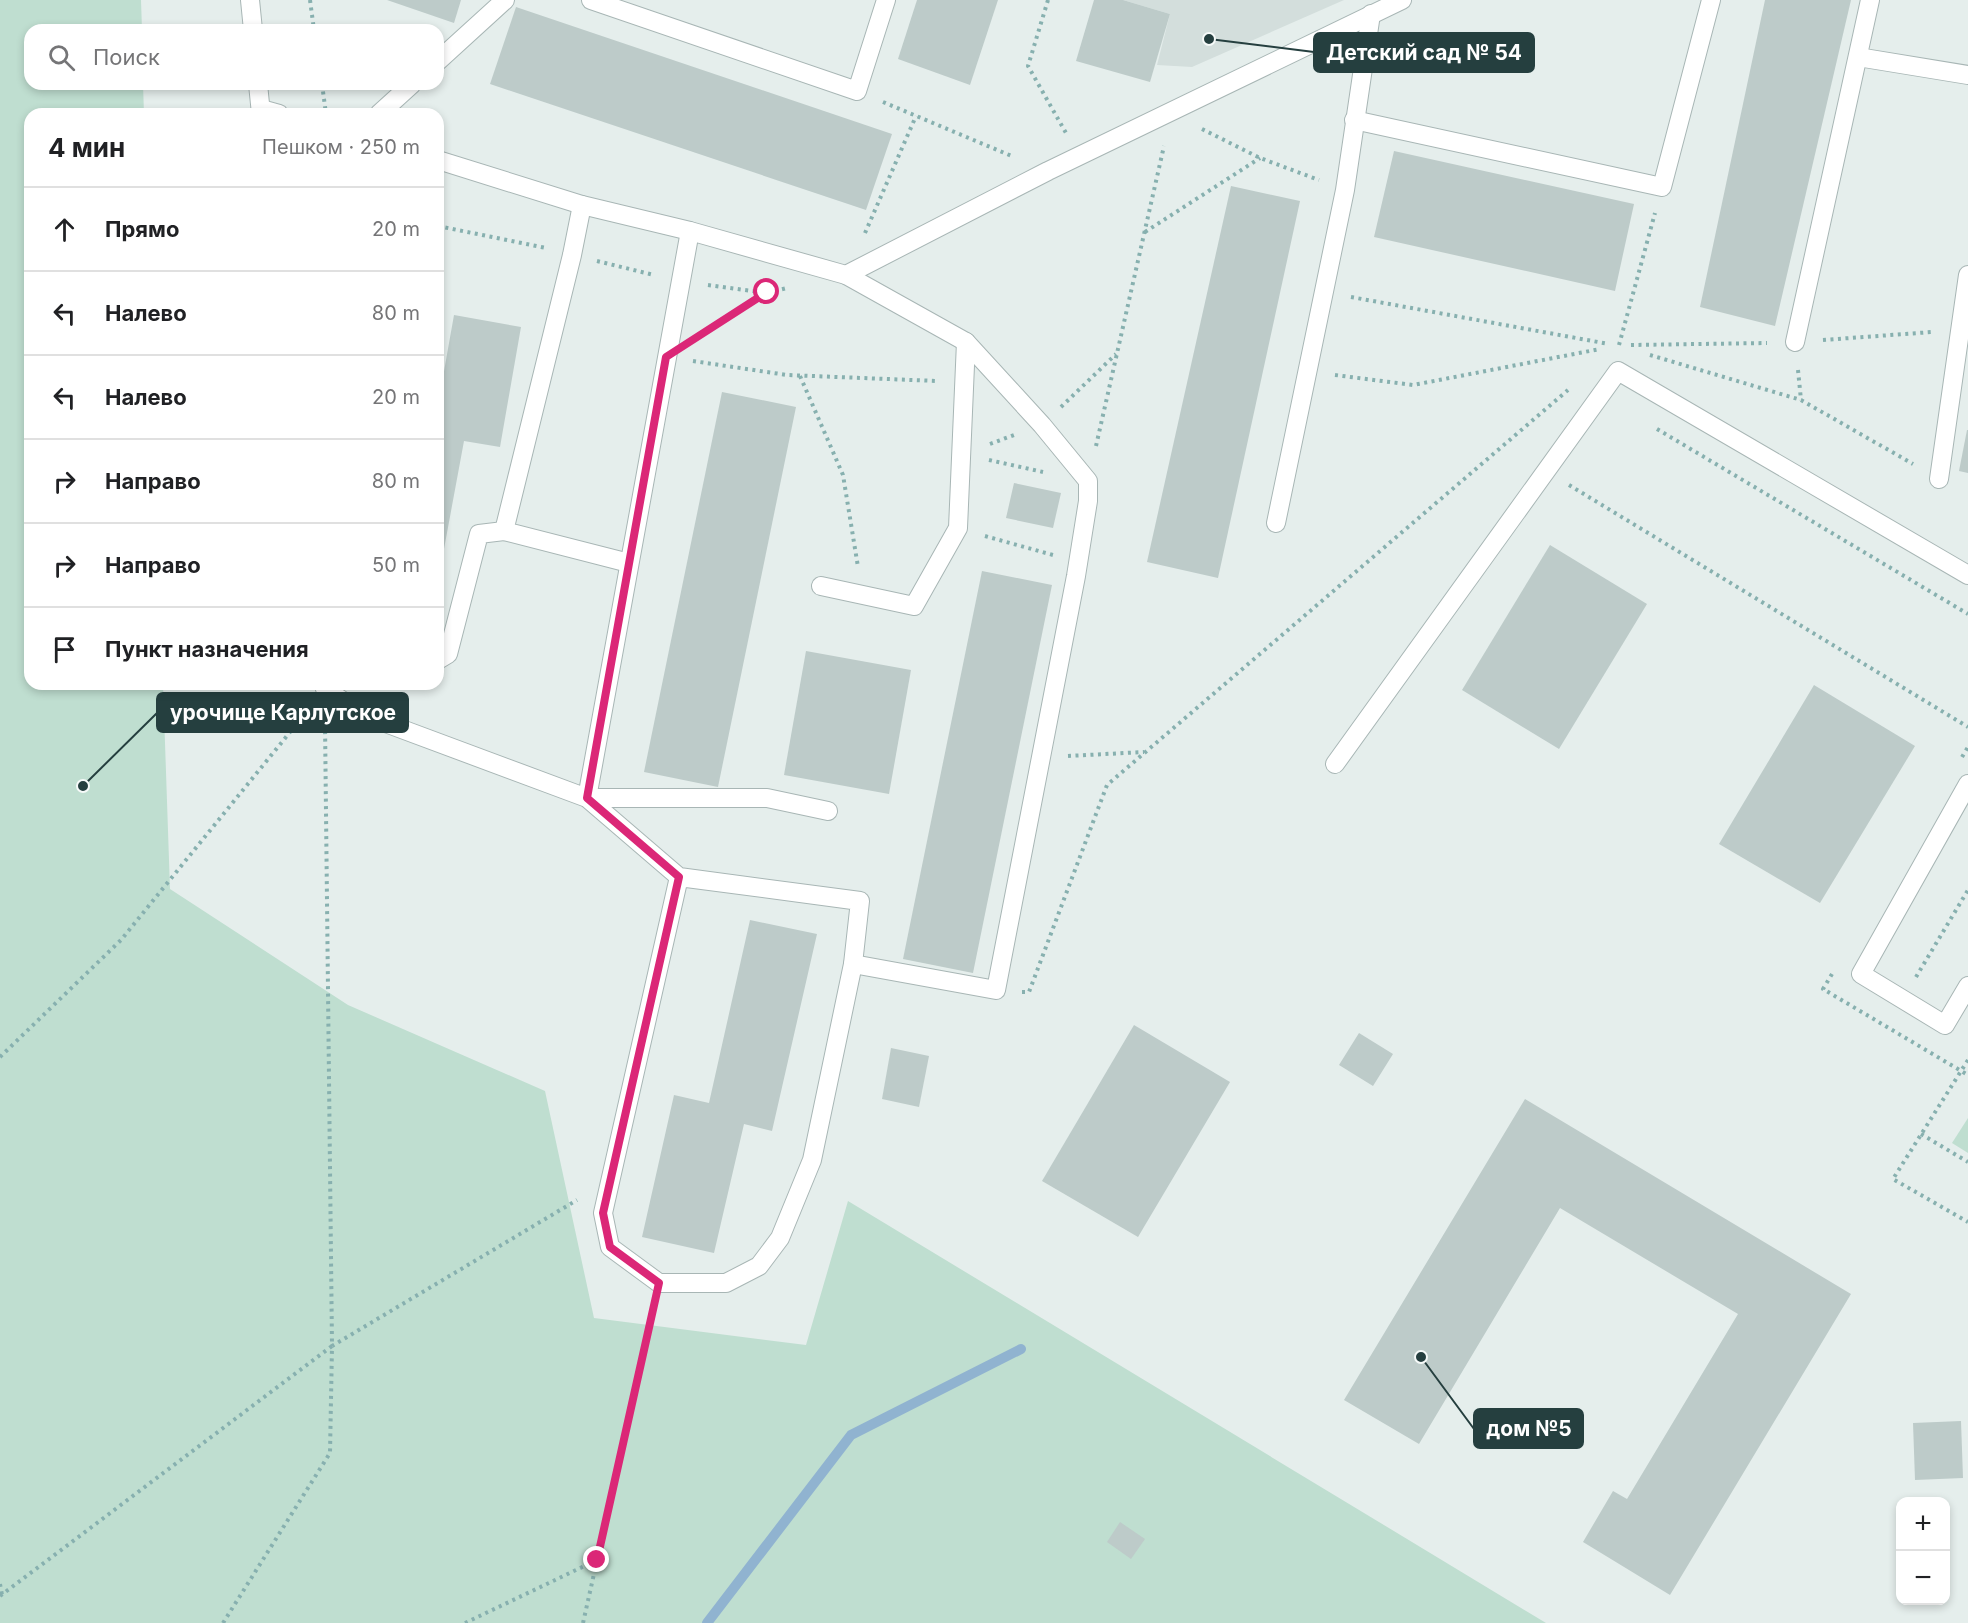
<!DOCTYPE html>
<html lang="ru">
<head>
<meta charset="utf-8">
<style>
  :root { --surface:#fff; --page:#f2f2f2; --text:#202124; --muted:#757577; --line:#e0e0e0 }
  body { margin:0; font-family:Inter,sans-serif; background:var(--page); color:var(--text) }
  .controls { position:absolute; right:18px; bottom:18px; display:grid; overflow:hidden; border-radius:12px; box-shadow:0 3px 9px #0003 }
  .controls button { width:54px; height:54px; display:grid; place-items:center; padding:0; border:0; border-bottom:2px solid var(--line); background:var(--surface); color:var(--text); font:30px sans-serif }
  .stop { position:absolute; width:18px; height:18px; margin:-14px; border:4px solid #db2777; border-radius:50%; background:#fff }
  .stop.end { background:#db2777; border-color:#fff; box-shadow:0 2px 6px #0008 }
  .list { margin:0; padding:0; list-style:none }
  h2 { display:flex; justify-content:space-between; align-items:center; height:78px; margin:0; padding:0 24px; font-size:26px }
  h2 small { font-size:20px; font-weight:400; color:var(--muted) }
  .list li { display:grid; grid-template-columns:39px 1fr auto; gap:18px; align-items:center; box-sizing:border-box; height:84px; padding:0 24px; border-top:2px solid var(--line) }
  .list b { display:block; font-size:22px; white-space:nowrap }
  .list em { font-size:20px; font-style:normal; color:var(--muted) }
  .icon { flex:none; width:33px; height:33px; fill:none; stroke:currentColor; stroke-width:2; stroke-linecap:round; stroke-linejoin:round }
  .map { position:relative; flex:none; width:1968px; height:1623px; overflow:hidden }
  .search { position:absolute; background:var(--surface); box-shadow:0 3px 9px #0003; left:24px; top:24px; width:420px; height:66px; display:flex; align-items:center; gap:15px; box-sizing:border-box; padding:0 21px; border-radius:18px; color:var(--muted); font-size:22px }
  .panel { position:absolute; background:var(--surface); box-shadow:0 3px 9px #0003; left:24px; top:108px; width:420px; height:582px; border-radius:18px }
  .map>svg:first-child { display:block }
  .built { fill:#d3dedc }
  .green { fill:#bfded0 }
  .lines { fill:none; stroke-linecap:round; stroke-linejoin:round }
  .stream { stroke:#90b3d0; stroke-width:10 }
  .building { fill:#bdcbc9 }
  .service-casing { stroke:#a8b6b5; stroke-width:20 }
  .path { stroke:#87b0af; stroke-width:4; stroke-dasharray:3 4.5; stroke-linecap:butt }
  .service { stroke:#fff; stroke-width:18 }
  .route { stroke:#db2777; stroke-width:8 }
  .leader { fill:none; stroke:#253f3f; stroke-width:2 }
  .callout-dot { fill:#253f3f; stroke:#f6faf9; stroke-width:2 }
  .callout { fill:#253f3f; stroke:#253f3f; stroke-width:2 }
  .callout-label { font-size:21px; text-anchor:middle; font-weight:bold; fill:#fff }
</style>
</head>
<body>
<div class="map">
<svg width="1968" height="1623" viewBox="0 0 1968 1623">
  <rect width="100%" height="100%" fill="#e5eeec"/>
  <polygon class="built" points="1123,0 1344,0 1192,67 1157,65 1170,14"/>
  <g class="green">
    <polygon points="0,0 141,0 142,30 30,30 30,84 143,84 144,114 30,114 30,684 163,684 170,889 348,1005 545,1091 594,1318 806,1345 848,1201 1546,1623 0,1623"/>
    <polygon points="1968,1118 1968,1153 1952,1143"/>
  </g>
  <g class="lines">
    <polyline class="stream" points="707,1623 851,1435 1021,1349"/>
  </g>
  <g class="building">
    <polygon points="387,0 461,0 454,23"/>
    <polygon points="917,0 998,0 970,85 898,59"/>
    <polygon points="1094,0 1123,0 1170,14 1150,82 1076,61"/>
    <polygon points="1765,0 1851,0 1775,326 1700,307"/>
    <polygon points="516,7 892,134 866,210 490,84"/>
    <polygon points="1394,151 1634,204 1615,291 1374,237"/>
    <polygon points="1231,186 1300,201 1218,578 1147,562"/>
    <polygon points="454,315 521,327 500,447 464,441 439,576 438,405"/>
    <polygon points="722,392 796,407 718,787 644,772"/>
    <polygon points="1967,430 1968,430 1968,473 1959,471"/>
    <polygon points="1014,483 1061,493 1053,528 1006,518"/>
    <polygon points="1550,545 1647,604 1559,749 1462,690"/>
    <polygon points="982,571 1052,585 973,973 903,959"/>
    <polygon points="806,651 911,670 889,794 784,775"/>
    <polygon points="1814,685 1915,746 1820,903 1719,844"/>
    <polygon points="750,920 817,934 772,1131 744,1124 714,1253 642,1237 674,1095 709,1103"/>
    <polygon points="1134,1025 1230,1082 1138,1237 1042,1181"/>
    <polygon points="1359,1033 1393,1054 1373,1086 1339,1065"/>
    <polygon points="891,1048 929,1056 919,1107 882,1099"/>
    <polygon points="1525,1099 1851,1294 1670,1595 1583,1542 1613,1491 1627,1499 1738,1314 1560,1208 1419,1444 1344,1400"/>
    <polygon points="1961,1421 1963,1478 1915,1480 1913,1423"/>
    <polygon points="1120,1522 1145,1539 1131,1559 1107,1542"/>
  </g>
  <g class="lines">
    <defs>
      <g id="service">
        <polyline points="250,0 253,30"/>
        <polyline points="591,0 857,91 886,0"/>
        <polyline points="1858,57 1968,75"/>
        <polyline points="438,61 505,0"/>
        <polyline points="258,84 261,114"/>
        <polyline points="261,109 279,114"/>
        <polyline points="379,114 412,84"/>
        <polyline points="1354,120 1662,187 1711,0"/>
        <polyline points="438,160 582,205 690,231 846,275 1048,171 1402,0"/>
        <polyline points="582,205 572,255 504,531 629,563"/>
        <polyline points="690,231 587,798 767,798 828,811"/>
        <polyline points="846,275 966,342 1042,425 1088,481 1088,501 1076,576 996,990 853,964"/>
        <polyline points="1795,342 1870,0"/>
        <polyline points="1939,479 1968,275"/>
        <polyline points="1276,523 1345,190 1371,14"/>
        <polyline points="821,586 914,606 958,528 966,342"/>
        <polyline points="438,660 448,654 479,534 504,531"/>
        <polyline points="324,684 325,689 364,715 587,798 679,877 603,1213 610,1247 659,1283 726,1283 759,1266 780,1238 812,1160 853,964 860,901 679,877"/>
        <polyline points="1335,764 1618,371 1968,575"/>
        <polyline points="1968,784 1861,974 1945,1025 1968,986"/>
      </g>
    </defs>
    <use href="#service" class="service-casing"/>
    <g class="path">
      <polyline points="310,0 314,30"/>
      <polyline points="1048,0 1028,66 1066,133"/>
      <polyline points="322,84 326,114"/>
      <polyline points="883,102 1014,157"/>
      <polyline points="1202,129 1260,158 1319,180"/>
      <polyline points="438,226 546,248"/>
      <polyline points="1145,232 1260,158"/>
      <polyline points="865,233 916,116"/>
      <polyline points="597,261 654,275"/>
      <polyline points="708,285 767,293 787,288"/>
      <polyline points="1351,297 1609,344"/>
      <polyline points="700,335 767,293"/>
      <polyline points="1823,340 1932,332"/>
      <polyline points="1619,345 1655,213"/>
      <polyline points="1631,345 1767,343"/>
      <polyline points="1650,355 1801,400 1913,464"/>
      <polyline points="693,361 787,375 937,381"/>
      <polyline points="1798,370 1801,400"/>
      <polyline points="1335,375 1413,385 1600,349"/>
      <polyline points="800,376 843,475 858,567"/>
      <polyline points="1061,407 1116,354"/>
      <polyline points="1657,429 1968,614"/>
      <polyline points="990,444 1014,435"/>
      <polyline points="1096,446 1164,146"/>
      <polyline points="989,460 1043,472"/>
      <polyline points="1569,485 1968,727"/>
      <polyline points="985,536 1053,555"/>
      <polyline points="1068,756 1144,752"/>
      <polyline points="1962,757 1968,747"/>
      <polyline points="1832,974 1823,989 1968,1075"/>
      <polyline points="1916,977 1968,890"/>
      <polyline points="1022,992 1029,992 1107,785 1568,390"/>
      <polyline points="0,1057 121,940 308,710"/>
      <polyline points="1968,1060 1893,1179 1968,1222"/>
      <polyline points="1921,1134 1968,1162"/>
      <polyline points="0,1584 2,1595"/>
      <polyline points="0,1596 332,1346 325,723"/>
      <polyline points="223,1623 330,1453 332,1346 577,1200"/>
      <polyline points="465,1623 597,1560"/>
      <polyline points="583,1623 653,1310"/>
    </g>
    <use href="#service" class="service"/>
  </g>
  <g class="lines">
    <polyline class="route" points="597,1560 659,1283 610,1247 603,1213 679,877 587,798 666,357 767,292"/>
  </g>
  <path class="leader" d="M1209 39L1314 52M83 786L157 713M1421 1357L1474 1429"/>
  <g class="callout-dot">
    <circle cx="1209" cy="39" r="6"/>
    <circle cx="83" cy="786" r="6"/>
    <circle cx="1421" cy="1357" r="6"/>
  </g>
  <g class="callout">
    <rect x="1314" y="33" width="220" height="39" rx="6"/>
    <rect x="157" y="693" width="251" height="39" rx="6"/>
    <rect x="1474" y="1409" width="109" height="39" rx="6"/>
  </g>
  <g class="callout-label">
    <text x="1424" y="60">Детский сад № 54</text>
    <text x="283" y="720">урочище Карлутское</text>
    <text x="1529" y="1436">дом №5</text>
  </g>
</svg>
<div class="controls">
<button>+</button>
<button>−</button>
</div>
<div class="stop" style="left:767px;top:292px"></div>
<div class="stop end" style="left:597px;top:1560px"></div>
<div class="search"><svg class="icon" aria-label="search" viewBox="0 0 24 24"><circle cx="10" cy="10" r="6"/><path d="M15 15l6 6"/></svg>Поиск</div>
<section class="panel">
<h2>4 мин<small>Пешком · 250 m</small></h2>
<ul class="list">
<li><svg class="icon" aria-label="ahead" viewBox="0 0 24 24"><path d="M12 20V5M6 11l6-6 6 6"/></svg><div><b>Прямо</b></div><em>20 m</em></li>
<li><svg class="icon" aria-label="left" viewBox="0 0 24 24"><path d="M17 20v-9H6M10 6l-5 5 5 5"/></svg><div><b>Налево</b></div><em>80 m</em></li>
<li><svg class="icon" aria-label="left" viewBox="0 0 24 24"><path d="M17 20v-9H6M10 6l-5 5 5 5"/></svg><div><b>Налево</b></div><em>20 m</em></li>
<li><svg class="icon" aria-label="right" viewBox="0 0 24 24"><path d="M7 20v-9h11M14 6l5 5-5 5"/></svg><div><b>Направо</b></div><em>80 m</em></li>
<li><svg class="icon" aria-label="right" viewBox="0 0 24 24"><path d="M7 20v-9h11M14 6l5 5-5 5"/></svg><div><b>Направо</b></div><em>50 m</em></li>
<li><svg class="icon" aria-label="arrive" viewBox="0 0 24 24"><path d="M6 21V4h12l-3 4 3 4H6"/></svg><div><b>Пункт назначения</b></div></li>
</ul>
</section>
</div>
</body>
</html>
